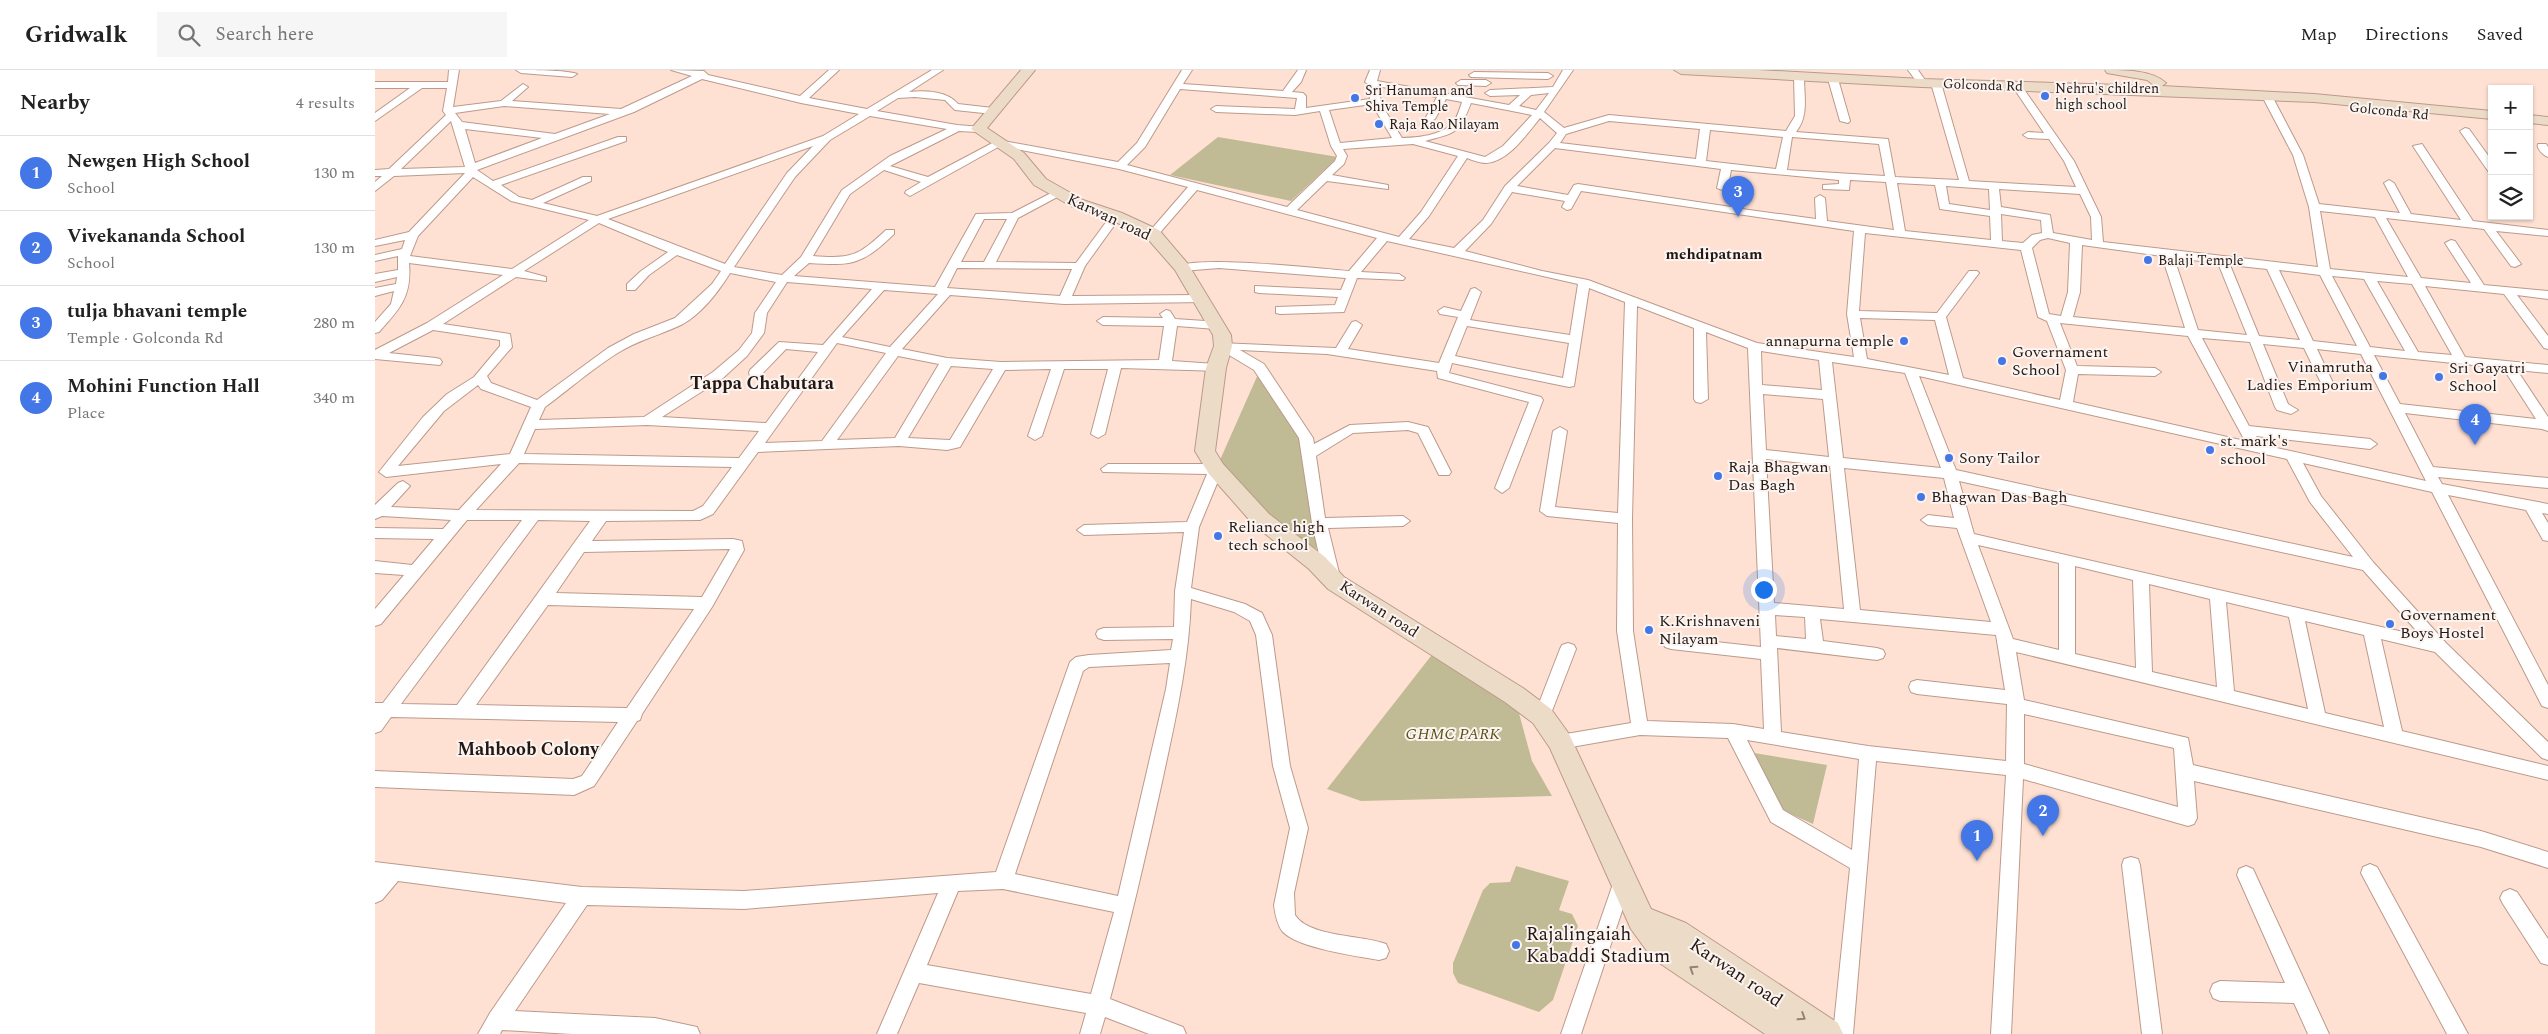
<!DOCTYPE html>
<html lang="en">
<head>
<meta charset="utf-8">
<style>
  :root { --surface:#fff; --page:#f6f6f6; --text:#222; --muted:#767676; --line:#e0e0e0; --accent:#4376e7 }
  body { margin:0; font-family:Spectral,serif; background:var(--page); color:var(--text) }
  .controls { position:absolute; right:15px; top:15px; display:grid; overflow:hidden; border-radius:0px; box-shadow:0 1px 4px #0004 }
  .controls button { width:45px; height:45px; display:grid; place-items:center; padding:0; border:0; border-bottom:1px solid var(--line); background:var(--surface); color:var(--text); font:25px sans-serif }
  .you { position:absolute; left:1388px; top:519px; width:18px; height:18px; margin:-12px; border:4px solid #fff; border-radius:50%; background:#1a73e8; box-shadow:0 0 0 8px #1a73e833 }
  .badge { display:grid; place-items:center; width:32px; height:32px; border-radius:50%; background:var(--accent); color:#fff; font-size:16px; font-weight:700 }
  .pin { position:absolute; translate:-50% -41px; filter:drop-shadow(0 1px 2px #0008) }
  .pin::after { content:''; position:absolute; top:26px; width:18px; height:15px; background:inherit; clip-path:polygon(0 0,100% 0,50% 100%) }
  .list { margin:0; padding:0; list-style:none }
  h2 { display:flex; justify-content:space-between; align-items:center; height:65px; margin:0; padding:0 20px; font-size:21px }
  h2 small { font-size:16px; font-weight:400; color:var(--muted) }
  .list li { display:grid; grid-template-columns:32px 1fr auto; gap:15px; align-items:center; box-sizing:border-box; height:75px; padding:0 20px; border-top:1px solid var(--line) }
  .list b { display:block; font-size:19px; white-space:nowrap }
  .list p { margin:0; font-size:16px; white-space:nowrap; color:var(--muted) }
  .list em { font-size:16px; font-style:normal; color:var(--muted) }
  .icon { flex:none; width:28px; height:28px; fill:none; stroke:currentColor; stroke-width:2; stroke-linecap:round; stroke-linejoin:round }
  .map { position:relative; flex:none; width:2173px; height:964px; overflow:hidden }
  header { display:flex; align-items:center; gap:30px; box-sizing:border-box; height:70px; padding:0 25px; background:var(--surface); border-bottom:1px solid var(--line) }
  header strong { font-size:24px }
  nav { display:flex; gap:28px; margin-inline-start:auto; font-size:18px }
  .search { width:350px; height:45px; background:var(--page); display:flex; align-items:center; gap:12px; box-sizing:border-box; padding:0 18px; border-radius:0px; color:var(--muted); font-size:19px }
  main { display:flex }
  aside { flex:1; background:var(--surface) }
  .map>svg:first-child { display:block }
  .green { fill:#c0bb94 }
  .lines { fill:none; stroke-linecap:round; stroke-linejoin:round }
  .street-casing { stroke:#bc9a8b; stroke-width:2 }
  .secondary-casing { stroke:#bc9a8b; stroke-width:2 }
  .street { fill:#fff; fill-rule:evenodd }
  .secondary { fill:#ecdcc7; fill-rule:evenodd }
  .oneway { stroke:#928476 }
  .poi-dot { fill:#4376e7; stroke:#fbf4f0; stroke-width:2 }
  .labels { text-anchor:middle; dominant-baseline:central; stroke-width:4; stroke-linejoin:round; paint-order:stroke }
  .far-street-label { font-size:14px; fill:#251813; stroke:#fbf4f0 }
  .far-poi-label { font-size:14px; fill:#251813; stroke:#fbf4f0; text-anchor:start }
  .far-neighbourhood-label { font-size:15px; font-weight:bold; fill:#251813; stroke:#fbf4f0 }
  .street-label { font-size:16px; fill:#251813; stroke:#fbf4f0 }
  .poi-label { font-size:16px; fill:#251813; stroke:#fbf4f0; text-anchor:start }
  .park-label { font-size:16px; font-style:italic; fill:#5b5215; stroke:#fbf4f0 }
  .neighbourhood-label { font-size:18px; font-weight:bold; fill:#251813; stroke:#fbf4f0 }
  .near-poi-label { font-size:19px; fill:#251813; stroke:#fbf4f0; text-anchor:start }
  .near-street-label { font-size:19px; fill:#251813; stroke:#fbf4f0 }
</style>
</head>
<body>
<header>
<strong>Gridwalk</strong>
<div class="search"><svg class="icon" aria-label="search" viewBox="0 0 24 24"><circle cx="10" cy="10" r="6"/><path d="M15 15l6 6"/></svg>Search here</div>
<nav><a>Map</a><a>Directions</a><a>Saved</a></nav>
</header>
<main>
<aside>
<h2>Nearby<small>4 results</small></h2>
<ul class="list">
<li><span class="badge">1</span><div><b>Newgen High School</b><p>School</p></div><em>130 m</em></li>
<li><span class="badge">2</span><div><b>Vivekananda School</b><p>School</p></div><em>130 m</em></li>
<li><span class="badge">3</span><div><b>tulja bhavani temple</b><p>Temple · Golconda Rd</p></div><em>280 m</em></li>
<li><span class="badge">4</span><div><b>Mohini Function Hall</b><p>Place</p></div><em>340 m</em></li>
</ul>
</aside>
<div class="map">
<svg width="2173" height="964" viewBox="0 0 2173 964">
  <rect width="100%" height="100%" fill="#ffe1d4"/>
  <g class="green">
    <polygon points="843,67 963,87 916,131 795,105"/>
    <polygon points="884,302 937,391 942,493 841,399"/>
    <polygon points="1063,577 1139,625 1157,691 1177,726 986,731 952,719"/>
    <polygon points="1373,682 1452,695 1438,754 1407,740"/>
    <polygon points="1141,796 1194,811 1184,840 1197,844 1203,856 1178,930 1164,942 1083,913 1078,903 1078,893 1108,820 1115,813 1135,812"/>
  </g>
  <g class="lines">
    <defs>
      <g id="street">
        <path d="M74,0H84L78,37L126,31L148,14L153,17L137,31L246,39L317,6L296,0L329,1L333,5L425,26L454,0H464L434,28L492,39L557,0H568L534,22C550,20 573,21 583,34L618,38L623,41L618,44L580,40L570,30L540,27L523,28L502,41L582,55L607,57L608,59L603,62L584,61L515,96L553,107L623,70L743,92L762,73L807,0H817L808,14L908,21L923,0H931L926,12L917,22L928,23L931,26V38L995,29L993,14L990,12L995,0H1005L1002,11L1134,35L1145,25L1115,26L1110,23L1115,20L1178,17L1188,0H1198L1169,42L1189,58L1234,45L1411,61L1420,46L1419,7L1424,4L1429,7C1429,26 1434,46 1421,62L1513,69L1520,107L1584,110L1556,13L1561,10L1566,13L1594,111L1701,117L1689,91L1674,69L1653,68L1648,65L1653,62L1669,63L1638,17L1643,14L1646,15L1699,91L1726,147L1728,172L1943,197L1934,137L1918,85L1887,26L1889,24L1897,26L1928,85L1944,134L2025,143L2009,113L2014,110L2019,113L2036,144L2086,150L2038,76L2047,74L2098,151L2173,160V166L2121,161L2146,194L2140,197L2136,196L2109,159L2011,148L2046,208L2096,213L2070,173L2076,170L2080,171L2109,215L2173,221V229L2142,225L2173,266V279L2169,278L2129,224L2050,216L2090,287L2173,295V303L2142,300L2173,347V361L2167,359L2030,343L2058,397L2173,408V418L2063,407L2067,414L2173,434V444L2167,443L2173,453V471L2168,470L2151,440L2073,425L2173,615V638L2167,636L2057,422L1928,393L1946,426L1998,492L2071,573L2173,672V690L2167,688L2060,582L2006,569L2027,661L2173,696V710L1641,582L1649,630L1813,668L1818,695L2106,761L2173,782V798L2106,777L1819,711L1822,748L1819,754L1813,756L1648,709L1636,964H1616L1631,705L1501,691L1478,964H1458L1475,798L1396,752L1353,668L1265,665L1185,679L1179,677L1176,672L1179,667L1185,665L1256,653L1242,561L1243,453L1172,446L1165,441L1178,361L1185,357L1192,361L1180,437L1243,443L1250,232L1214,218L1199,316L1194,317L1077,293L1074,303L1166,327L1168,330L1134,418L1127,423L1120,418L1154,332L1063,308L1062,301L952,284L865,280L889,294L938,368L939,374L975,355L1033,352L1053,357L1076,402L1074,405H1064L1043,363L1033,360L978,363L941,386L950,448L1028,446L1035,451L1028,456L953,458L965,507L962,511H952L949,507L937,453L924,368L879,300L844,279L842,276L844,273L961,278L977,252L981,251L987,255L973,279L1064,293L1083,247L1065,244L1063,241L1069,237L1086,241L1096,219L1100,218L1106,222L1095,250L1195,265L1203,214L1012,171L986,202L1024,204L1030,208L1028,210L982,208L969,242L905,244L901,243V237L960,235L963,227L884,223L880,222V216L966,220L971,208L844,198L807,201L801,198C814,184 949,199 974,201L1002,168L822,120L782,166H774V162L813,117L744,99L625,76L535,126L530,123L531,121L546,112L509,100L475,124L438,186C477,189 483,186 511,160H519V164C487,195 477,196 434,193L419,206L560,217L601,144L637,143L682,120L686,121V125L643,148L621,192L701,193L737,144L741,143L746,146L710,196L697,226L827,225L831,226V232L689,234L575,225L527,279L572,288L626,292L784,290L789,256L728,255L722,251L728,247L788,248L785,244L791,240L795,241L800,249L845,252L847,255L845,258L841,259L802,256L797,291L841,294L847,298L846,301L746,298L730,364L723,368L716,364L733,299H689L667,366L660,370L653,366L676,299L630,300L585,377L572,380L524,376L383,382L338,444L325,450L231,451L217,471L358,469L367,471L369,480L337,537L267,644L265,650L262,651L219,716L199,725L0,717V701L198,709L207,706L243,652L16,647L6,661L0,663V633H8L147,450H92L6,554L0,556V539L29,505L0,503V491L37,495L59,469L0,468V458L68,459L76,450L7,446L0,449V435L23,413L28,411L35,416L16,437L84,440L126,394L11,407L4,402L48,347L72,324L99,307L125,276V270L58,260L14,283L61,288L65,289L67,292L65,295L0,289V280L52,253L128,205L34,193C37,226 25,239 4,262L0,263V252L16,234L19,221L0,226V218L21,214L22,207L0,212V204L23,200V186L0,191V185L27,179L30,170L0,176V170L34,162L90,103L19,106L0,121V112L7,106H0V100L14,99L71,45L68,41L72,18H47L0,51V43L35,18H0V12H73ZM327,9L426,33L484,44L448,66L222,146L168,133L216,111V107H208L157,130L144,127L126,115L251,71V67H243L118,111L102,100L259,42ZM1002,16L1062,27L1050,49L1055,52L1060,49L1071,29L1087,32C1085,38 1082,49 1077,54C1066,65 1042,68 1027,68L1008,37ZM805,19L922,28L920,39L841,36L836,39L841,42L920,45L945,41L956,76L962,86L960,91L912,137L752,95L770,77ZM1174,23L1161,40L1144,36L1156,25ZM1096,33L1157,45L1128,76L1110,87L1050,71C1080,63 1084,64 1096,33ZM997,34L1017,68L965,73L954,40ZM129,36L235,44L180,64L87,52L80,43ZM495,46L572,59L515,86L467,120L426,187L407,205L359,197L420,107L455,70ZM1165,48L1182,63L1174,73L1130,116L1108,150L1079,178L1034,169L1054,146L1092,88C1097,90 1105,93 1111,93C1133,92 1152,64 1165,48ZM76,51L90,97L26,99ZM1234,51L1325,59L1321,89L1185,73L1191,64ZM90,59L167,68L100,93ZM1335,60L1408,67L1401,99L1331,91ZM1417,67L1504,74L1510,106L1412,100ZM1038,74L1083,86L1046,142L1024,167L922,140L952,111L1013,119V115L957,105L969,94L972,86L968,79ZM438,76L412,103L350,194L233,149ZM1180,78L1346,99L1342,118L1358,124L1356,137L1203,114L1199,115L1193,125L1142,116ZM1356,100L1464,110V114L1448,115V119L1474,120L1475,110L1511,112L1519,160L1452,151L1450,128L1445,125L1440,128L1441,149L1367,139L1369,122L1353,116ZM98,107L136,131L214,150L137,199L35,186L43,166ZM1522,113L1560,115L1565,139L1615,146L1616,170L1530,161ZM1571,116L1614,119L1615,140L1574,134ZM1624,119L1705,124L1716,147L1717,170L1678,163L1675,145L1626,137ZM1206,121L1479,161L1472,244L1479,287L1382,273L1213,210L1167,201L1090,181L1116,154L1137,122L1190,131L1187,137L1192,140L1196,139ZM1945,141L2000,147L2033,207L1955,199ZM1626,144L1666,150L1667,163L1657,165L1648,173L1627,171ZM609,149H632L609,192H586ZM224,153L293,182L266,201L252,214V220H260L274,205L302,185L346,201L337,214L300,248L259,264L233,278L162,330L116,313L112,306L137,277L135,264L68,254L141,207L171,211V207L149,201ZM1490,163L1646,180L1663,247L1672,251L1691,300L1685,330L1588,308L1571,247L1604,203L1602,201H1594L1562,243L1484,241ZM1673,168L1695,173L1693,222L1686,246L1674,244L1657,178L1665,170ZM1707,175L1787,186L1810,258L1698,247L1705,222ZM1799,188L1843,193L1872,265L1823,260ZM1855,195L1892,199L1925,270L1884,266ZM582,198L697,199L685,226L572,218ZM1904,200L1945,205L1982,276L1938,271ZM355,203L401,212L380,243L377,263L364,280L338,302L269,347L164,350L170,337C193,320 216,300 241,284C262,270 286,265 308,254C327,243 344,221 355,203ZM1957,206L1989,209L2030,281L1995,277ZM2002,211L2037,214L2077,285L2043,282ZM412,212L497,219L448,275L404,272L375,300L374,303L375,306H385L411,279L443,282L391,353L287,347L348,308L372,286L389,263L392,243ZM509,220L563,224L515,277L467,267ZM1262,236L1319,258V329L1321,332L1326,333L1333,329L1331,262L1373,278L1386,577L1296,567L1290,569L1288,573L1290,577L1296,579L1386,589L1389,659L1358,654L1272,651L1258,561L1257,449ZM1485,248L1560,250L1574,305L1492,289ZM1685,253L1813,266L1870,371L1698,332L1703,304L1780,306L1786,302L1780,298L1702,296ZM1092,256L1194,273L1188,308L1080,286ZM1827,268L1875,272L1900,337L1902,340L1916,344L1923,340L1913,334L1888,274L1929,278L1947,315L1953,319L1959,315L1942,279L1986,284L2051,411L1888,375L1881,366L1995,379L2002,374L1995,369L1874,356ZM462,273L511,283L447,371L390,373ZM1386,281L1444,290L1447,320L1387,315ZM1999,285L2128,298L2161,349L2025,334ZM523,286L564,294L520,368L462,370ZM1457,292L1530,303L1566,398L1468,388ZM576,296L618,299L575,370L533,368ZM1544,306L1912,389L1935,432L1978,487L1581,400ZM103,315L106,319L156,337L135,384L23,396L69,341ZM1388,324L1448,329L1454,387L1391,380ZM272,355L384,361L364,388L149,384L160,359ZM1391,389L1455,396L1469,539L1399,533ZM144,393L357,397L328,436L318,441L101,440ZM1469,398L1569,408L1579,448L1553,445L1546,450L1553,455L1582,458L1616,552L1485,540ZM1584,411L1988,500L2046,566L1599,464ZM163,450L215,451L82,635L26,634ZM1603,475L1684,493V580L1638,569ZM355,479L327,527L181,523L209,482ZM1700,496L1758,510L1761,598L1700,584ZM1774,514L1835,529L1842,617L1777,602ZM1851,532L1914,547L1933,639L1859,621ZM173,535L319,539L252,638L101,635ZM1400,545L1430,547L1431,569L1401,566ZM1445,549L1621,565L1630,620L1542,610L1536,612L1534,617L1536,622L1542,624L1632,634L1631,691L1493,676L1406,662L1402,578L1502,590L1508,588L1510,584L1508,580L1502,578L1448,571ZM1930,551L1989,565L2009,657L1950,643ZM1649,644L1799,678L1803,737L1649,694ZM1372,670L1484,689L1477,780L1408,740Z"/>
        <path d="M141,0C155,0 192,0 202,4L197,7L146,3Z"/>
        <polygon points="1533,0 1543,0 1552,13 1550,15 1544,15"/>
        <polygon points="1099,2 1173,3 1178,6 1173,9 1096,7 1094,5"/>
        <polygon points="1458,6 1463,9 1475,51 1473,53 1465,51 1453,9"/>
        <polygon points="1086,10 1111,10 1116,13 1111,16 1083,15 1081,13"/>
        <polygon points="2090,58 2094,59 2117,91 2117,102 2113,101 2085,61"/>
        <path d="M2163,74H2171L2173,77V87C2169,86 2161,78 2163,74Z"/>
        <path d="M733,394H841L848,399L824,457L816,518L870,534L887,543L897,565L915,696L933,758L919,823L920,845C933,867 988,865 1011,874L1014,881L1011,888L1004,890C981,886 922,878 907,861C902,854 900,843 899,835L915,758L898,696L881,565L875,551L859,542L816,529C814,592 800,651 787,712C771,785 754,857 735,929L808,957L811,964H774L730,947L725,964H705L711,943L544,913L522,964H502L563,823L369,839L212,835L140,941L280,948L322,957L325,964H197L127,960L125,964H103L115,943L191,833L23,811L7,830L0,833V792L207,817L369,821L621,802L695,592L701,587L714,585L796,580L798,569L729,570L723,568L721,564L723,560L729,558L799,557L800,521L809,462L709,465L702,460L709,455L812,452L832,404L728,402L726,399ZM795,593L791,619L743,826L640,804L708,601L714,597ZM628,819L739,842L716,924L552,895L583,821Z"/>
        <polygon points="1193,573 1199,575 1201,579 1175,646 1173,651 1167,653 1161,651 1159,646 1185,579 1187,575"/>
        <polygon points="1756,787 1763,789 1765,795 1787,964 1767,964 1747,795 1749,789"/>
        <polygon points="1995,794 2002,797 2093,964 2072,964 1986,803 1988,797"/>
        <polygon points="1871,796 1878,799 1954,964 1933,964 1919,933 1845,931 1838,928 1835,921 1838,914 1845,911 1910,913 1862,805 1864,799"/>
        <polygon points="1248,802 1255,805 1257,811 1206,964 1186,964 1239,811 1241,805"/>
        <polygon points="2135,819 2142,822 2173,869 2173,895 2166,893 2128,834 2125,828 2128,822"/>
      </g>
      <g id="secondary">
        <polygon points="646,0 660,0 612,58 649,83 671,109 708,130 747,143 784,160 813,194 856,265 857,276 851,298 840,381 848,394 894,444 950,487 969,507 1148,618 1176,639 1194,664 1276,839 1311,853 1463,953 1468,964 1390,964 1277,888 1256,859 1175,678 1158,653 1130,632 953,519 934,499 878,454 834,404 820,381 831,298 839,276 838,265 800,200 772,168 735,149 696,136 659,115 639,89 596,59"/>
        <path d="M1299,0H1383L1547,9L1780,16L1772,10L1732,3L1730,0C1749,0 1778,0 1791,13L1787,16L1939,24L2117,41V49L1939,32L1547,17L1306,4Z"/>
        <polygon points="2154,45 2173,47 2173,55 2154,53"/>
      </g>
    </defs>
    <use href="#street" class="street-casing"/>
    <use href="#secondary" class="secondary-casing"/>
    <use href="#street" class="street"/>
    <use href="#secondary" class="secondary"/>
  </g>
  <defs><path id="oneway-chevron" d="M-2-3.5L2.5 0L-2 3.5" fill="none" stroke-width="1.6" stroke-linecap="round" stroke-linejoin="round" transform="scale(1.25)"/></defs>
  <g class="oneway">
    <use href="#oneway-chevron" transform="translate(1318 899) rotate(-147)"/>
    <use href="#oneway-chevron" transform="translate(1427 947) rotate(33)"/>
  </g>
  <g class="poi-dot">
    <circle cx="1670" cy="26" r="5"/>
    <circle cx="980" cy="28" r="5"/>
    <circle cx="1004" cy="54" r="5"/>
    <circle cx="1773" cy="190" r="5"/>
    <circle cx="1529" cy="271" r="5"/>
    <circle cx="1627" cy="291" r="5"/>
    <circle cx="2008" cy="306" r="5"/>
    <circle cx="2064" cy="307" r="5"/>
    <circle cx="1835" cy="380" r="5"/>
    <circle cx="1574" cy="388" r="5"/>
    <circle cx="1343" cy="406" r="5"/>
    <circle cx="1546" cy="427" r="5"/>
    <circle cx="843" cy="466" r="5"/>
    <circle cx="2015" cy="554" r="5"/>
    <circle cx="1274" cy="560" r="5"/>
    <circle cx="1141" cy="875" r="5"/>
  </g>
  <g class="labels">
    <g class="far-street-label">
      <text transform="translate(1608 15) rotate(2)">Golconda Rd</text>
      <text transform="translate(2014 41) rotate(6)">Golconda Rd</text>
    </g>
    <g class="far-poi-label">
      <text x="1680" y="18">Nehru's children<tspan x="1680" dy="16">high school</tspan></text>
      <text x="990" y="20">Sri Hanuman and<tspan x="990" dy="16">Shiva Temple</tspan></text>
      <text x="1014" y="54">Raja Rao Nilayam</text>
      <text x="1783" y="190">Balaji Temple</text>
    </g>
    <g class="far-neighbourhood-label">
      <text x="1339" y="184">mehdipatnam</text>
    </g>
    <g class="street-label">
      <text transform="translate(734 147) rotate(25)">Karwan road</text>
      <text transform="translate(1004 539) rotate(33)">Karwan road</text>
    </g>
    <g class="poi-label">
      <text x="1519" y="271" text-anchor="end">annapurna temple</text>
      <text x="1637" y="282">Governament<tspan x="1637" dy="18">School</tspan></text>
      <text x="1998" y="297" text-anchor="end">Vinamrutha<tspan x="1998" dy="18">Ladies Emporium</tspan></text>
      <text x="2074" y="298">Sri Gayatri<tspan x="2074" dy="18">School</tspan></text>
      <text x="1845" y="371">st. mark's<tspan x="1845" dy="18">school</tspan></text>
      <text x="1584" y="388">Sony Tailor</text>
      <text x="1353" y="397">Raja Bhagwan<tspan x="1353" dy="18">Das Bagh</tspan></text>
      <text x="1556" y="427">Bhagwan Das Bagh</text>
      <text x="853" y="457">Reliance high<tspan x="853" dy="18">tech school</tspan></text>
      <text x="2025" y="545">Governament<tspan x="2025" dy="18">Boys Hostel</tspan></text>
      <text x="1284" y="551">K.Krishnaveni<tspan x="1284" dy="18">Nilayam</tspan></text>
    </g>
    <g class="park-label">
      <text x="1078" y="664">GHMC PARK</text>
    </g>
    <g class="neighbourhood-label">
      <text x="387" y="313">Tappa Chabutara</text>
      <text x="153" y="679">Mahboob Colony</text>
    </g>
    <g class="near-poi-label">
      <text x="1151" y="864">Rajalingaiah<tspan x="1151" dy="22">Kabaddi Stadium</tspan></text>
    </g>
    <g class="near-street-label">
      <text transform="translate(1361 903) rotate(34)">Karwan road</text>
    </g>
  </g>
</svg>
<div class="controls">
<button>+</button>
<button>−</button>
<button><svg class="icon" aria-label="layers" viewBox="0 0 24 24"><path d="M12 4l9 5-9 5-9-5zM3 14l9 5 9-5"/></svg></button>
</div>
<div class="you"></div>
<div class="pin badge" style="left:1602px;top:791px">1</div>
<div class="pin badge" style="left:1668px;top:766px">2</div>
<div class="pin badge" style="left:1363px;top:147px">3</div>
<div class="pin badge" style="left:2100px;top:375px">4</div>
</div>
</main>
</body>
</html>
